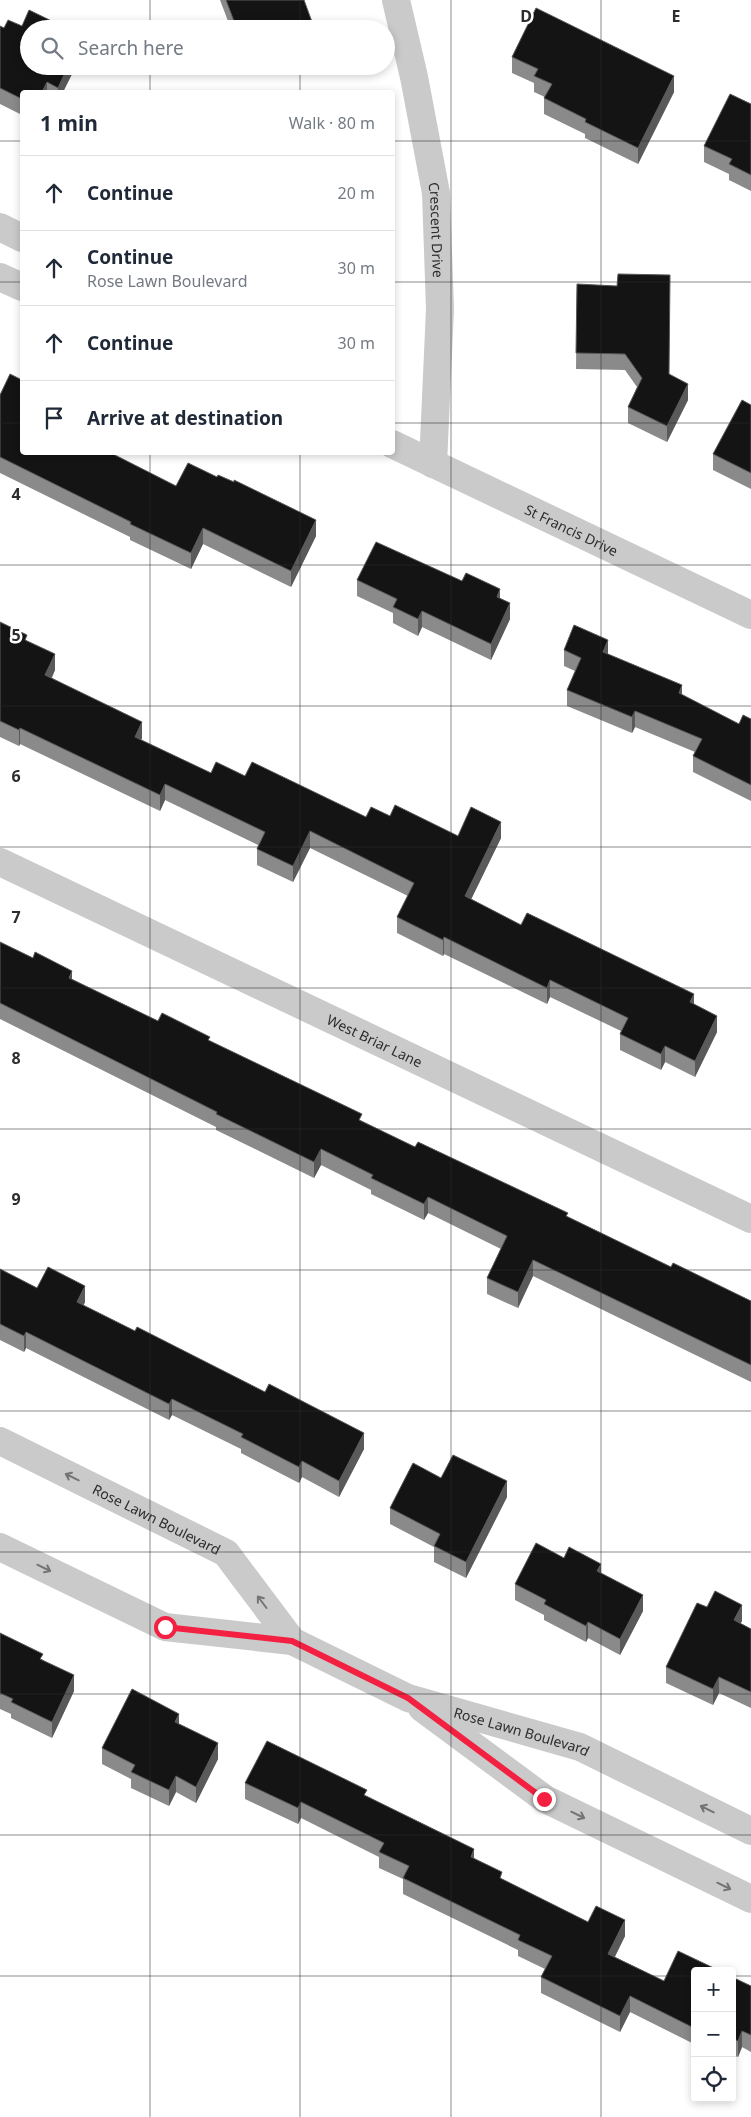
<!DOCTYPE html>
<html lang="en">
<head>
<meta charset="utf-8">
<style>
  :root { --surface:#fff; --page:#f6f6f7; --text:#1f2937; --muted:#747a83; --line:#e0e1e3 }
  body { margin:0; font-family:"Noto Sans",sans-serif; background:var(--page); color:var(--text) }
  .controls { position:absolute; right:15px; bottom:15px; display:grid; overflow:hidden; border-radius:5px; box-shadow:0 2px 8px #0003 }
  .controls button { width:45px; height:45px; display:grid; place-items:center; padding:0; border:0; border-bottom:1px solid var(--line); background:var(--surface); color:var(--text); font:25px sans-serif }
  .stop { position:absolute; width:15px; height:15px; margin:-11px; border:4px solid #f32041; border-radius:50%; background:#fff }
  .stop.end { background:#f32041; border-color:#fff; box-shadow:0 1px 5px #0008 }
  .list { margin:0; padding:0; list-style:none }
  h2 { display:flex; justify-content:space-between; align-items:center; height:65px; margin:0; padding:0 20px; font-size:21px }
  h2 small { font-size:16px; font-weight:400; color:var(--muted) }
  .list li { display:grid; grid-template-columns:32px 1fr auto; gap:15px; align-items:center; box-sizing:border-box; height:75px; padding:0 20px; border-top:1px solid var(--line) }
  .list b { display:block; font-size:19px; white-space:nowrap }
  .list p { margin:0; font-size:16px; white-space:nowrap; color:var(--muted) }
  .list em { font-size:16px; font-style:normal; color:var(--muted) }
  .icon { flex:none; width:28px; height:28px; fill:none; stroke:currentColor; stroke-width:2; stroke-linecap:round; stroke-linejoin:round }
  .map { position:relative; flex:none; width:751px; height:2117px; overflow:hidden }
  .search { position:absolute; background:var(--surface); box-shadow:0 2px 8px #0003; left:20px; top:20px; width:375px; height:55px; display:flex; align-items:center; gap:12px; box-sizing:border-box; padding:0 18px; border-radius:28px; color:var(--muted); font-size:19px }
  .panel { position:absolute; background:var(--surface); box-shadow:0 2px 8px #0003; left:20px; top:90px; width:375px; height:365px; border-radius:5px }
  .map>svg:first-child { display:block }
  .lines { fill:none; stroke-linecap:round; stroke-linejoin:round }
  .street { stroke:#cacaca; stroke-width:28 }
  .wall { fill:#8a8a8a }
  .shaded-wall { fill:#5a5a5a }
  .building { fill:#141414; stroke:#5a5a5a }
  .oneway { stroke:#747474 }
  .route { stroke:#f32041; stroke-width:6 }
  .grid { fill:none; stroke:#2d2d2d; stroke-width:1; stroke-opacity:0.55 }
  .labels { text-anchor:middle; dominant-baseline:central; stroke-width:5; stroke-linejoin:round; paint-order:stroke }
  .street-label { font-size:14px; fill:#2d2d2d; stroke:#fff }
  .grid-label { font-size:16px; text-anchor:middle; font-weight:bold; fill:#2d2d2d; stroke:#fff; stroke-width:5; stroke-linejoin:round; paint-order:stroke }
</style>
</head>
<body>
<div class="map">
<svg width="751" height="2117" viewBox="0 0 751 2117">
  <rect width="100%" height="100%" fill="#fff"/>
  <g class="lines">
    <g class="street">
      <path id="s1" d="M396,0L414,77L436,193L440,309L433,464"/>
      <polyline points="0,227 22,238"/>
      <polyline points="0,277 22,287"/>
      <path id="s2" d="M392,444L751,615"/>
      <path id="s3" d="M0,862L751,1219"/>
      <path id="s4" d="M0,1441L226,1553L292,1641L408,1698L580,1747L751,1831"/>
      <polyline points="0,1547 165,1627 292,1641"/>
      <polyline points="422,1708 545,1799 751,1899"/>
    </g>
  </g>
  <g class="wall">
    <polygon points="220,0 304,0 312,29 231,29"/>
    <polygon points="0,26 76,66 63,92 22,92 22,115 0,104"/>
    <polygon points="512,57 674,92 638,164 585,138 585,134 544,114 544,98 545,97 534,92 534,83 512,73"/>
    <polygon points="751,104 751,191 729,180 729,174 704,162 704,146"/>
    <polygon points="577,284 669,374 688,400 667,442 628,423 628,407 637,387 625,370 576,369"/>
    <polygon points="0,395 22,452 176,486 316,536 291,587 203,544 191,569 130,540 130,537 0,473"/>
    <polygon points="751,405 751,489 713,470 713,454"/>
    <polygon points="357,580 500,599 510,619 491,660 422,627 418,636 393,623 393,613 357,596"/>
    <polygon points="0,622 27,641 55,670 52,678 142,738 141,740 211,773 245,776 366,817 390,816 458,836 501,838 471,899 521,925 694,1004 717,1032 695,1077 665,1062 661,1070 620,1050 620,1034 621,1031 550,997 547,1004 444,954 443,956 397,933 397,917 408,896 310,848 293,882 257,865 257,849 258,845 165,800 160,811 20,744 19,746 0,737"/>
    <polygon points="564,650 608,654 682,695 739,724 751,719 751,801 693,772 693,756 695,752 635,727 632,733 567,706 567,690 575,671 564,666"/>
    <polygon points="0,942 72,979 158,1021 210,1041 362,1121 415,1147 568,1217 671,1267 751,1301 751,1382 533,1276 518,1308 487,1294 487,1278 501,1249 428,1213 424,1220 371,1194 371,1190 321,1165 314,1178 216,1130 216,1127 0,1019"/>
    <polygon points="0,1269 37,1288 85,1302 83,1306 364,1449 339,1497 302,1477 299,1483 241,1453 241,1449 172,1415 169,1420 26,1348 24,1352 0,1340"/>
    <polygon points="441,1478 507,1497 466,1578 434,1562 434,1547 390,1524 390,1508"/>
    <polygon points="564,1558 601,1573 643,1611 620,1655 588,1638 586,1642 544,1620 544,1615 515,1600 515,1584"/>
    <polygon points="707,1607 742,1621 740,1623 751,1629 751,1708 719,1693 713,1705 666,1683 666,1667"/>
    <polygon points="0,1633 43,1660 74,1691 52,1738 11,1718 11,1714 0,1709"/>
    <polygon points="179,1724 218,1759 196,1803 176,1792 169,1806 131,1788 131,1779 102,1764 102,1748"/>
    <polygon points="245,1783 367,1796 474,1858 502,1879 588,1922 625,1936 615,1957 664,1981 695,1971 692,2043 630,2012 620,2032 541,1993 541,1977 545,1969 518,1956 518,1950 403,1894 403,1879 379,1868 379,1857 301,1818 298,1824 245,1799"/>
    <polygon points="732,1977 751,1986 751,2052 742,2047 738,2057 732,2055"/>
  </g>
  <g class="shaded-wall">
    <polygon points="312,22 312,29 295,29"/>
    <polygon points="68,66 76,66 63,92 58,92 58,88"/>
    <polygon points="674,76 674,92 638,164 638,148"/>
    <polygon points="47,82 47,92 42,92"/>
    <polygon points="688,384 688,400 667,442 667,426"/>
    <polygon points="316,520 316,536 291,587 291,571"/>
    <polygon points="203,528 203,544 191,569 191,553"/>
    <polygon points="500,589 500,606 497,597"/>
    <polygon points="510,603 510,619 491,660 491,644"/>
    <polygon points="422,611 422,627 418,636 418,619"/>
    <polygon points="608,640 608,656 603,652"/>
    <polygon points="55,654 55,670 45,691 45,675"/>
    <polygon points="682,685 682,701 679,693"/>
    <polygon points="635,711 635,727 632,733 632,717"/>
    <polygon points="142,722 142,738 135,753 135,737"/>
    <polygon points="20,728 20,744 19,746 19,730"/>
    <polygon points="165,784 165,800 160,811 160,795"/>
    <polygon points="501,822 501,838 465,912 465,896"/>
    <polygon points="310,831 310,848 293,882 293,866"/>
    <polygon points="444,937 444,954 443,956 443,940"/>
    <polygon points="72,971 72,987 69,978"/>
    <polygon points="550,980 550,997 547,1004 547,988"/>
    <polygon points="694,994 694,1010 690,1002"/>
    <polygon points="717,1016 717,1032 695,1077 695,1061"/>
    <polygon points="665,1046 665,1062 661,1070 661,1054"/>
    <polygon points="321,1149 321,1165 314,1178 314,1162"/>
    <polygon points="428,1197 428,1213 424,1220 424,1204"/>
    <polygon points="533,1260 533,1276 518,1308 518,1292"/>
    <polygon points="85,1286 85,1302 77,1319 77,1302"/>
    <polygon points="26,1332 26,1348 24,1352 24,1336"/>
    <polygon points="172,1399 172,1415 169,1420 169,1404"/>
    <polygon points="364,1433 364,1449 339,1497 339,1481"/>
    <polygon points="302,1461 302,1477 299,1483 299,1467"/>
    <polygon points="507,1481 507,1497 466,1578 466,1562"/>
    <polygon points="601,1564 601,1580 597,1571"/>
    <polygon points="643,1595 643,1611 620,1655 620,1639"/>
    <polygon points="742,1605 742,1621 734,1636 734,1620"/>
    <polygon points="588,1622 588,1638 586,1642 586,1626"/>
    <polygon points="74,1675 74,1691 52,1738 52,1722"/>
    <polygon points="719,1677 719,1693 713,1705 713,1689"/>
    <polygon points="179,1714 179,1730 175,1722"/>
    <polygon points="218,1743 218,1759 196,1803 196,1787"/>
    <polygon points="176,1776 176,1792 169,1806 169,1790"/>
    <polygon points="301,1802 301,1818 298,1824 298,1808"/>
    <polygon points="474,1849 474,1865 471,1857"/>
    <polygon points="625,1920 625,1936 608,1970 608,1954"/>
    <polygon points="630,1996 630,2012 620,2032 620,2016"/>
    <polygon points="695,2021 695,2037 692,2043 692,2027"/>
    <polygon points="742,2031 742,2047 738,2057 738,2041"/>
  </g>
  <g class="building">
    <polygon points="226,0 304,0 312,22 295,29 237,29"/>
    <polygon points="536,8 674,76 638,148 585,122 586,119 544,98 552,84 534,76 538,69 512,57"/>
    <polygon points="29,10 68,29 29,29 29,66 68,66 58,88 47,82 42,92 22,92 22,99 0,88 0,26 4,28 8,20 22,26"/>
    <polygon points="730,94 751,104 751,175 729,164 732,159 704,146"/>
    <polygon points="618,274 670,275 669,374 688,384 667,426 628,407 642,378 625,354 576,353 577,284 617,286"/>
    <polygon points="10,374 22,380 22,452 109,452 176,486 188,463 217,477 218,475 234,482 234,480 316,520 291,571 203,528 191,553 130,524 131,522 0,457 0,395"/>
    <polygon points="742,400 751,405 751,473 713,454"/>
    <polygon points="376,542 462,581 466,573 500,589 497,597 510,603 491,644 422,611 418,619 393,607 397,599 357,580"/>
    <polygon points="0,622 27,635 25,640 55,654 45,675 142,722 135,737 211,773 216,762 245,776 252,762 366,817 371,807 390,816 395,805 458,836 471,807 501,822 465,896 521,925 527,913 694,994 690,1002 717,1016 695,1061 665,1046 661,1054 620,1034 628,1018 550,980 547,988 444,937 443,940 397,917 414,883 310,831 293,866 257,849 265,832 165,784 160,795 20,728 19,730 0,721"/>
    <polygon points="574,625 608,640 603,652 682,685 679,693 739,724 743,715 751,719 751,785 693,756 702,739 635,711 632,717 567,690 581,658 564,650"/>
    <polygon points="0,942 33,958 35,952 72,971 69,978 158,1021 162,1013 210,1037 208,1040 362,1114 359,1120 415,1147 418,1142 568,1213 566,1216 671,1267 673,1263 751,1301 751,1365 533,1260 518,1292 487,1278 507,1236 428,1197 424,1204 371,1178 373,1175 321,1149 314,1162 216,1114 217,1112 0,1003"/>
    <polygon points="48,1267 85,1286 77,1302 135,1331 137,1327 265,1392 269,1384 364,1433 339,1481 302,1461 299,1467 241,1437 243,1434 172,1399 169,1404 26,1332 24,1336 0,1324 0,1269 37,1288"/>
    <polygon points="453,1455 507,1481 466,1562 434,1546 440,1534 390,1508 413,1463 441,1478"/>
    <polygon points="536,1543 564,1558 569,1547 601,1564 597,1571 643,1595 620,1639 588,1622 586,1626 544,1604 546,1600 515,1584"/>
    <polygon points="715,1591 742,1605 734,1620 751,1629 751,1692 719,1677 713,1689 666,1667 697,1603 707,1607"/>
    <polygon points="0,1633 43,1654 40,1659 74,1675 52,1722 11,1702 13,1699 0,1693"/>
    <polygon points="132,1689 179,1714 175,1722 218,1743 196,1787 176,1776 169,1790 131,1772 135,1765 102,1748"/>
    <polygon points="267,1741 367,1790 364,1795 474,1849 471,1857 502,1872 500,1878 588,1922 596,1906 625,1920 608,1954 664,1981 678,1951 720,1971 695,1971 695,2021 692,2027 630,1996 620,2016 541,1977 552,1956 518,1940 520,1935 403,1878 409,1866 379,1852 384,1843 301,1802 298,1808 245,1783"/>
    <polygon points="732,1977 751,1986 751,2035 742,2031 738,2041 732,2038"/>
  </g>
  <defs><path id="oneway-shaft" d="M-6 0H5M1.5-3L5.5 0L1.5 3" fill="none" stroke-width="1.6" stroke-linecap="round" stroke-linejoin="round" transform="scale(1.25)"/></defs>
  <g class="oneway">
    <use href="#oneway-shaft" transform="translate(72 1477) rotate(-154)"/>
    <use href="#oneway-shaft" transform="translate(44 1568) rotate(26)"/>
    <use href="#oneway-shaft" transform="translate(262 1602) rotate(-127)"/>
    <use href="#oneway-shaft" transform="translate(707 1809) rotate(-154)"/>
    <use href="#oneway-shaft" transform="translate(578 1815) rotate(26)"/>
    <use href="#oneway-shaft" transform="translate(724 1886) rotate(26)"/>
  </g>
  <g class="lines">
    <polyline class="route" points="165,1627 292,1641 408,1698 544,1799"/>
  </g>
  <path class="grid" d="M150,0V29M300,0V29M451,0V2117M601,0V2117M150,66V92M300,66V92M0,141H22M392,141H751M0,282H22M392,282H751M0,423H22M392,423H751M150,452V2117M300,452V2117M0,565H751M0,706H751M0,847H751M0,988H751M0,1129H751M0,1270H751M0,1411H751M0,1552H751M0,1694H751M0,1835H751M0,1976H695M732,1976H751"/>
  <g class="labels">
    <g class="street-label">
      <text stroke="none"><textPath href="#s1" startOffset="234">Crescent Drive</textPath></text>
      <text stroke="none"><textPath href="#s2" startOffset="199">St Francis Drive</textPath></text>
      <text stroke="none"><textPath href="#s3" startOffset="415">West Briar Lane</textPath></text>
      <text stroke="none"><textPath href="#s4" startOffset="175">Rose Lawn Boulevard</textPath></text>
      <text stroke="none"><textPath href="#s4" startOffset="610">Rose Lawn Boulevard</textPath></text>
    </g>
  </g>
  <g class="grid-label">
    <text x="526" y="22">D</text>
    <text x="676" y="22">E</text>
    <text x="16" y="500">4</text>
    <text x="16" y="641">5</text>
    <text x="16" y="782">6</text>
    <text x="16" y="923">7</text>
    <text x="16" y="1064">8</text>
    <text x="16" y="1205">9</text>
  </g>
</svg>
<div class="controls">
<button>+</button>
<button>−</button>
<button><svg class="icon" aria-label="locate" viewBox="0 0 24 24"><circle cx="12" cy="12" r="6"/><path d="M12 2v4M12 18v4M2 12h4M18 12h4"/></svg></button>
</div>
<div class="stop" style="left:165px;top:1627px"></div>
<div class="stop end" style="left:544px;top:1799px"></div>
<div class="search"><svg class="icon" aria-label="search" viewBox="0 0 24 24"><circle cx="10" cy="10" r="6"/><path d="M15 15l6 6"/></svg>Search here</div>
<section class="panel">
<h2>1 min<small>Walk · 80 m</small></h2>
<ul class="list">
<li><svg class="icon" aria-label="ahead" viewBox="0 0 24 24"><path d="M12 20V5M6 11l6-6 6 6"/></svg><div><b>Continue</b></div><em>20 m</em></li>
<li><svg class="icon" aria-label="ahead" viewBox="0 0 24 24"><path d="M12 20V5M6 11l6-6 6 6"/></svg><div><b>Continue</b><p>Rose Lawn Boulevard</p></div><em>30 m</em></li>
<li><svg class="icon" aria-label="ahead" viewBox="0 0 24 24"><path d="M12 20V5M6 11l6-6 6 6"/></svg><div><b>Continue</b></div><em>30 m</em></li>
<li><svg class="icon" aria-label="arrive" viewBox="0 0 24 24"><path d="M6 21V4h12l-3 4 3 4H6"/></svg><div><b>Arrive at destination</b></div></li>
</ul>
</section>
</div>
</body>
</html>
